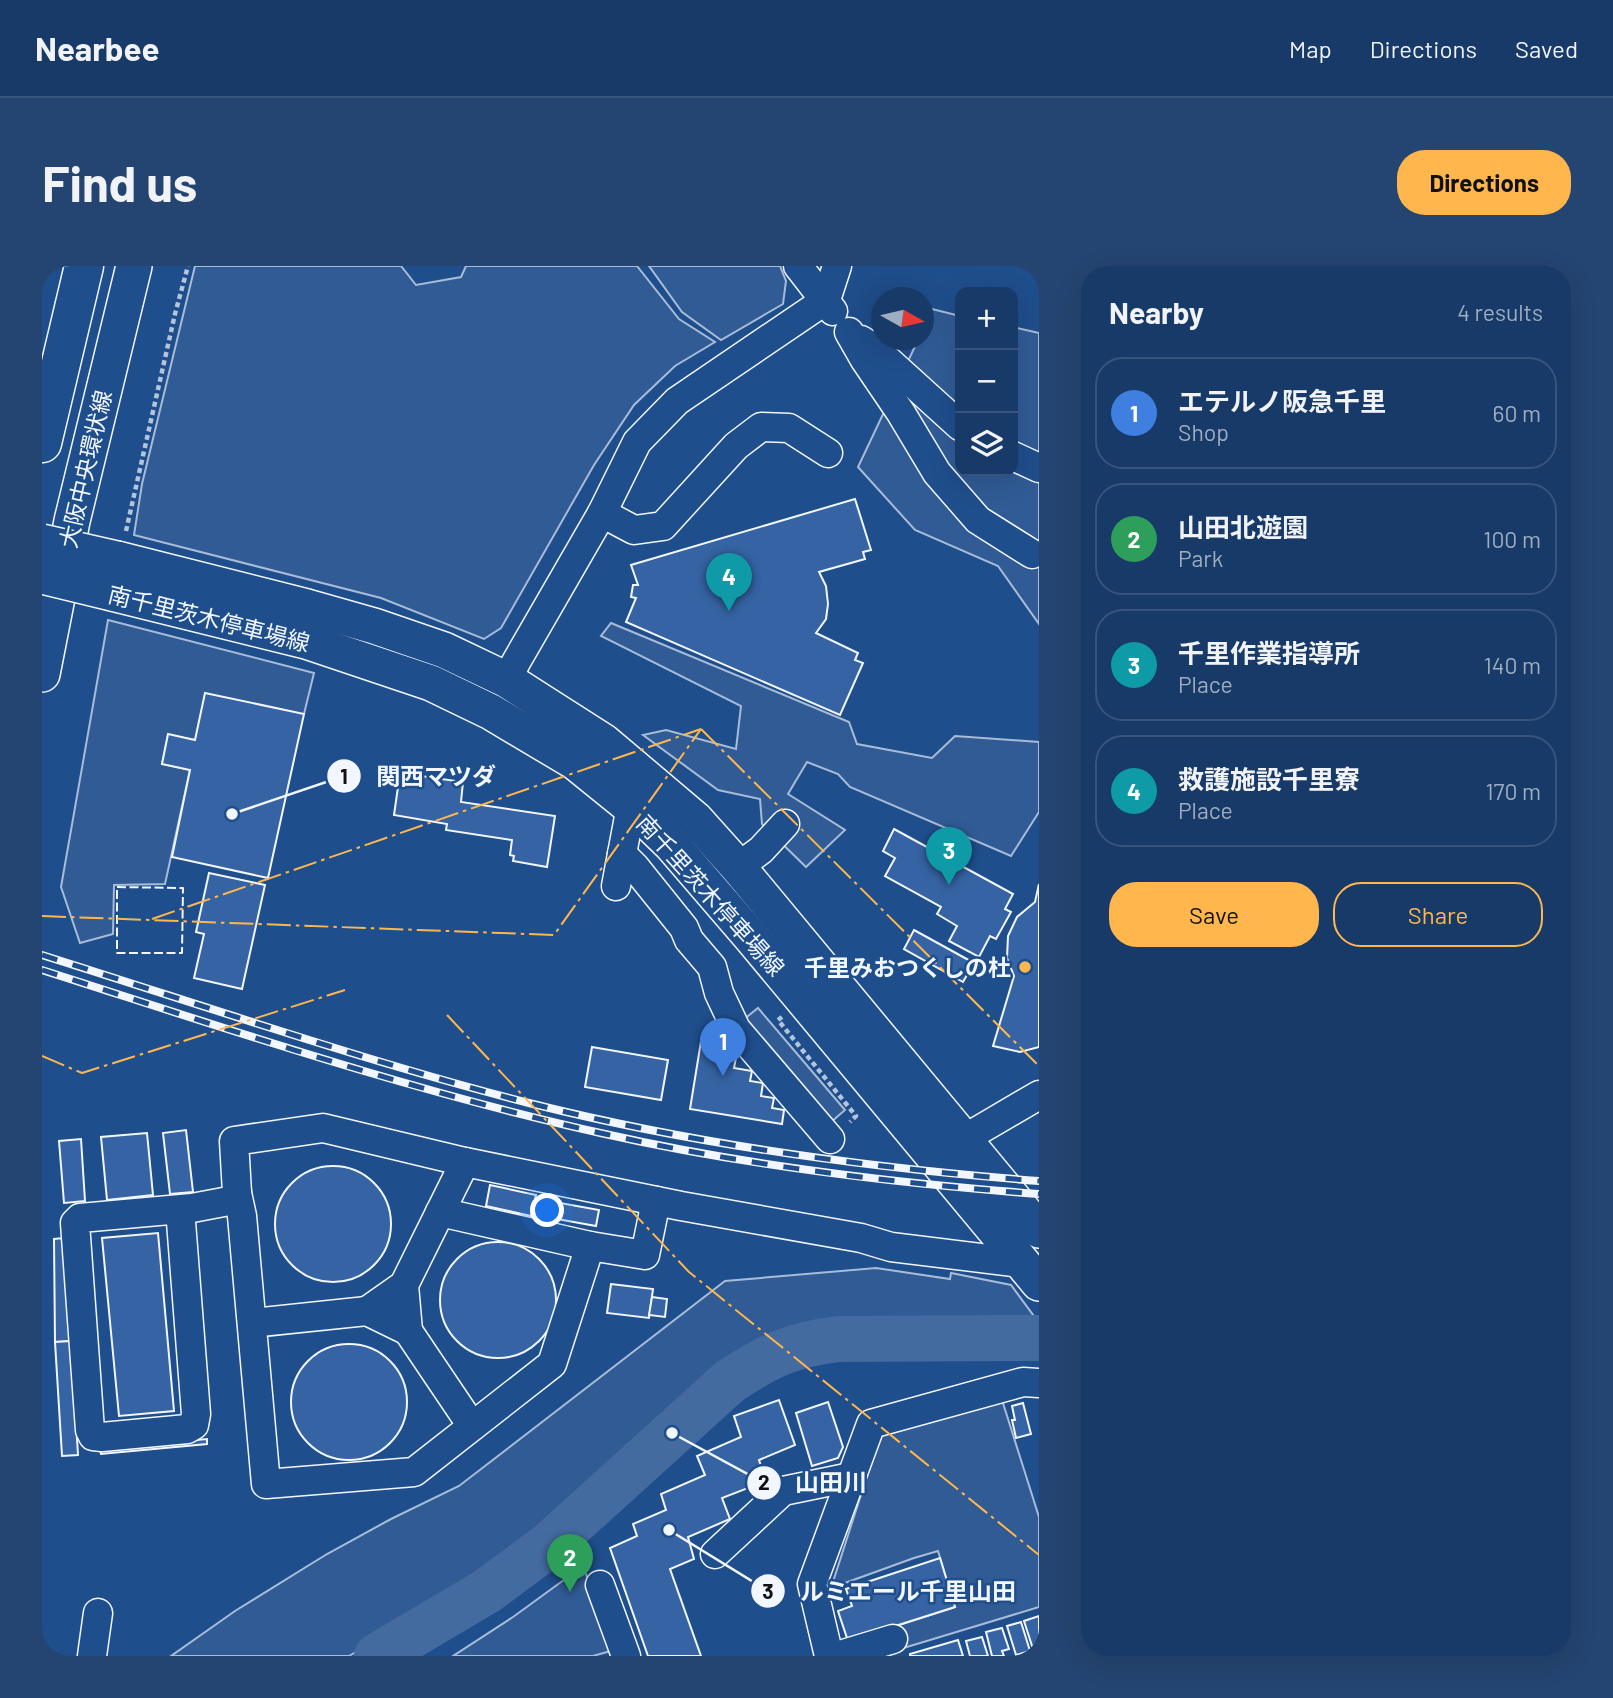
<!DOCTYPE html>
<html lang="en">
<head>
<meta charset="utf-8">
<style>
  :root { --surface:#173a69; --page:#244571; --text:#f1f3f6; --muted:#9eadc0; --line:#36547d; --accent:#ffb74d }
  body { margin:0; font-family:Barlow,"Noto Sans JP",sans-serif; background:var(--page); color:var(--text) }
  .controls { position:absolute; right:21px; top:21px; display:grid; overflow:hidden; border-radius:14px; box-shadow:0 7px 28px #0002 }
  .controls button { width:63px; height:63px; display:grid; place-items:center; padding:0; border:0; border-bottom:2px solid var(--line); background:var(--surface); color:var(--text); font:35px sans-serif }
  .compass { position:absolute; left:829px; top:21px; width:63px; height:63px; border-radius:50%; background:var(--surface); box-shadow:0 7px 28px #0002; rotate:98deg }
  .you { position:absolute; left:506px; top:945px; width:24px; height:24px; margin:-18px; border:5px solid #fff; border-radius:50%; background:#1a73e8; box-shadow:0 0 0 10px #1a73e833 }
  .badge { display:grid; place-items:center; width:46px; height:46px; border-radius:50%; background:var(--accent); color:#fff; font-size:23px; font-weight:700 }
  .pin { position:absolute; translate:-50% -58px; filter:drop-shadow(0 2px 4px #0008) }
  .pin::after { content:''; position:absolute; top:37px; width:24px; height:21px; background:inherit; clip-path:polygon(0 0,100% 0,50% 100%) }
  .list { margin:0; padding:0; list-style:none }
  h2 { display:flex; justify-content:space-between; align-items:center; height:91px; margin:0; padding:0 28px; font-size:30px }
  h2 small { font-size:23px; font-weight:400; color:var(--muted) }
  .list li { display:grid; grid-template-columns:46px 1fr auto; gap:21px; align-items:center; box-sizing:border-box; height:112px; margin:0 14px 14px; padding:0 14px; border:2px solid var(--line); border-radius:28px }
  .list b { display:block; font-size:26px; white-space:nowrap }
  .list p { margin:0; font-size:23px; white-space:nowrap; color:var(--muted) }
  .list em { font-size:23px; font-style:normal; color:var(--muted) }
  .actions { display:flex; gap:14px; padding:21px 28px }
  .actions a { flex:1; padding:16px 0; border:2px solid var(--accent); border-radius:28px; text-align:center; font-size:24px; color:var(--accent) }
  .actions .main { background:var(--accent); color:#111 }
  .icon { flex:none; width:38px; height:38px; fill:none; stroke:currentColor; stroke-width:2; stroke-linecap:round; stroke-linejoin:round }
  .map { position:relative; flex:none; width:997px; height:1390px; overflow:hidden; border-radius:28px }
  header { display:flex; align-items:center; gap:42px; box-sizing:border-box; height:98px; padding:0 35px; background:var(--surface); border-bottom:2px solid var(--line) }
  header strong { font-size:33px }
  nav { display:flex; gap:38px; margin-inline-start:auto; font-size:24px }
  .intro { display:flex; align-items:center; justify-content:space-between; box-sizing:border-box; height:168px; padding:0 42px }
  h1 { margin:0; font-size:49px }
  .button { padding:18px 32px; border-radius:28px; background:var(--accent); color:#111; font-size:24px; font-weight:700 }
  main { display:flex; gap:42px; padding:0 42px }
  aside { flex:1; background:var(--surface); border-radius:28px; box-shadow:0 7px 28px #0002 }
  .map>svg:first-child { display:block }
  .built { fill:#305b95; stroke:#a8bbd7; stroke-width:2 }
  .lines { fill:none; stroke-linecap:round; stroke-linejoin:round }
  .river { stroke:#446ba0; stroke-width:46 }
  .building { fill:#3563a3; stroke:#f2f6ff; stroke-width:2 }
  .minor-casing { stroke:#f2f6ff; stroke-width:31 }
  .major-casing { stroke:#f2f6ff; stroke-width:38 }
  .highway-casing { stroke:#f2f6ff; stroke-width:41 }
  .path { stroke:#b3c4dc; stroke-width:4.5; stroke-dasharray:5 3.5; stroke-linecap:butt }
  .minor { stroke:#1f4e8c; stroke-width:28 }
  .major { stroke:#1f4e8c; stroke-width:35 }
  .highway { stroke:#1f4e8c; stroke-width:38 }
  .rail-casing { stroke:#f2f6ff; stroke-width:8 }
  .rail { stroke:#1f4e8c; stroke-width:5; stroke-dasharray:16; stroke-linecap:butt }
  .major-bridge-casing { stroke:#f2f6ff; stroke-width:38; stroke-linecap:butt }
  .major-bridge { stroke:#1f4e8c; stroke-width:35 }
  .fence { stroke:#f2f6ff; stroke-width:2; stroke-dasharray:9 3.5; stroke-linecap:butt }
  .power { stroke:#ffb74d; stroke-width:2; stroke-dasharray:24 5 3.5 5; stroke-linecap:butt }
  .poi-dot { fill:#ffb74d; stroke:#1f4e8c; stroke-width:2.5 }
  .labels { text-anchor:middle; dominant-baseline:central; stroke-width:5; stroke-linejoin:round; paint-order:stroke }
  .street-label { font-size:23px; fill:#f2f6ff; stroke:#1f4e8c }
  .poi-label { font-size:23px; font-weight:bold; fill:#f2f6ff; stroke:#1f4e8c; text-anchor:end }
  .leader { fill:none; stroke:#f2f6ff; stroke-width:2.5 }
  .callout-dot { fill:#f2f6ff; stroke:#1f4e8c; stroke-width:2.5 }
  .mark-label { font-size:21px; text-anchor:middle; font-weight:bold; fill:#111 }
  .callout-label { font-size:24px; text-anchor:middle; font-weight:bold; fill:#f2f6ff; stroke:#1f4e8c; stroke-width:5; stroke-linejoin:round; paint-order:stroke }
</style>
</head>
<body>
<header>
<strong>Nearbee</strong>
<nav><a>Map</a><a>Directions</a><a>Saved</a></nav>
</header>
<div class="intro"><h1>Find us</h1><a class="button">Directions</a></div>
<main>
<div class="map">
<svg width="997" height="1390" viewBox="0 0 997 1390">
  <rect width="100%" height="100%" fill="#1f4e8c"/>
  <g class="built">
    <polygon points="153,0 359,0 374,19 419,11 424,0 595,0 637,53 673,76 633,100 592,139 552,199 459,362 442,373 339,332 92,269 100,218"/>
    <polygon points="607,0 738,0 744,15 741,38 679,74 640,46"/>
    <polygon points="890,43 918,50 918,205 971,205 971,61 997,67 997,358 956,300 873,264 816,201 876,74 881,74 882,62"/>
    <polygon points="66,354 272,407 262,448 153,474 126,469 120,498 148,504 123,618 72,619 71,668 38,677 19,621"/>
    <polygon points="569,357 807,456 815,478 890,492 913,470 997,476 997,546 969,590 808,521 796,508 765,496 746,528 803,564 764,601 720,558 718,533 676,524 601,469 624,464 694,483 699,440 559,370"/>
    <polygon points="716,742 803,844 788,857 701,754"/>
    <polygon points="834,1002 908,1013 909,1007 969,1019 997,1057 997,1060 795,1062 751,1070 732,1077 713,1086 685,1104 496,1269 438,1313 307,1390 129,1390 193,1345 285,1288 349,1253 417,1220 683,1015"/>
    <polygon points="960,1134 997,1251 997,1341 855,1384 848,1362 913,1341 896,1285 872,1292 789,1322 838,1170"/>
    <polygon points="541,1300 572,1384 551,1390 411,1390 471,1351"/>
  </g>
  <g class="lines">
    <path class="river" d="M335,1390L445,1325L507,1279L688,1115C728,1089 749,1079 796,1073L997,1072"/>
  </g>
  <g class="building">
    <polygon points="813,233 829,284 821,286 823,293 777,306 784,320 786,338 784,353 774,367 816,387 813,394 821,397 798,449 584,356 594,332 589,331 591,319 596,319 589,299"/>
    <polygon points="163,427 262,448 226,612 130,591 148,504 120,498 126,468 153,474"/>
    <polygon points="358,507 421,516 419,536 513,550 505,601 471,595 472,590 468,589 470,574 404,564 405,558 352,549"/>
    <polygon points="852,563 971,628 963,643 969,646 954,673 948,670 937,691 907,675 915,660 895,648 899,641 843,610 853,592 841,585"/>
    <polygon points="167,607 223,619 200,723 152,712 162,668 154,666"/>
    <polygon points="997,618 997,781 978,786 951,780 972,710 965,692 966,670 975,651 993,636"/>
    <polygon points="872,664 932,697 921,716 862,683"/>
    <polygon points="660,769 676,771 674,784 695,787 692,802 710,805 708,815 721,817 719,830 732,832 730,842 742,844 740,858 648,843"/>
    <polygon points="550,781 626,794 619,834 543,821"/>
    <polygon points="144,864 151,926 128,928 121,867"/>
    <polygon points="105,867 111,929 65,934 59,871"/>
    <polygon points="39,873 43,935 22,937 17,875"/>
    <circle cx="291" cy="958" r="58"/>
    <polygon points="448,919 494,929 489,950 444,940"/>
    <polygon points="507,935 557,944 554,960 504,951"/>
    <polygon points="116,967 132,1145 77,1150 60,972"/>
    <polygon points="22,972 29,1075 13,1076 12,973"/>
    <circle cx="456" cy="1034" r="58"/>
    <polygon points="569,1018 611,1023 607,1052 565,1047"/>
    <polygon points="610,1031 625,1033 623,1051 607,1049"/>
    <polygon points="29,1075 36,1189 20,1190 13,1076"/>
    <circle cx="307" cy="1136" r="58"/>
    <polygon points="737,1134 753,1179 717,1194 724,1215 680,1232 688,1253 646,1271 652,1293 628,1303 659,1390 606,1390 568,1282 595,1270 591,1258 624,1244 619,1228 663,1209 655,1190 699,1171 692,1150"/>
    <polygon points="786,1136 801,1181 796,1192 770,1200 754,1147"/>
    <polygon points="981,1137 989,1168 974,1172 970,1154 973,1154 970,1140"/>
    <polygon points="165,1173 165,1178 59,1188 58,1183"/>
    <polygon points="898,1292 913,1341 806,1375 796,1345 810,1340 804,1323"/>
    <polygon points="997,1350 997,1382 991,1383 982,1355"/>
    <polygon points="979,1356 988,1385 974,1389 965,1360"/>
    <polygon points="960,1362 967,1383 960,1385 962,1390 950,1390 944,1366"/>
    <polygon points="940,1371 946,1390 928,1390 924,1375"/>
    <polygon points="916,1374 921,1390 868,1390 868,1388"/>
  </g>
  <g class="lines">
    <defs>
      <g id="minor">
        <polyline points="756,0 791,45"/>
        <polyline points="807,66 823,94 859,147 895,207 936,254 990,288"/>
        <polyline points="819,74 833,83 918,160"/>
        <polyline points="971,190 997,202"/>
        <polyline points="560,247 592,264 621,260 694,180 719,161 747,162 786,187"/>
        <polyline points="465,414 474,396 560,247 595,176 635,135 784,34 795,0"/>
        <polyline points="580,588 593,601 642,662 647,674 670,701 677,727 694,763 788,873"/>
        <polyline points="696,601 719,584 743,558"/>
        <polyline points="574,620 589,540"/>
        <polyline points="922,873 997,829"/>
        <polyline points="195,927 200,950 224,1218 372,1206 510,1098 548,980 603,989 614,935"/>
        <polyline points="138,943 154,1148 152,1159 145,1163 60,1171 51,1170 48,1164 33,957 38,952 150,942 187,935 192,933 195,927 192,875 281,862 423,896 639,940 819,972 849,981 979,997"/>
        <polyline points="398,946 548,980"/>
        <polyline points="362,1019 366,1065 325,1045 362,1019 423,896"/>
        <polyline points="210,1057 325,1045"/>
        <polyline points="366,1065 430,1160"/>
        <polyline points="673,1288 741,1225 809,1211"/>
        <polyline points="558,1319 584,1390"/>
        <polyline points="50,1390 56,1347"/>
        <polyline points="787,1390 770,1318 829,1158 981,1116 997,1117"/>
        <polyline points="795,1390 851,1373"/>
      </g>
      <g id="major">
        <polyline points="75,293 265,341 332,360 402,384 465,414 562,476 653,553 696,601 997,964"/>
        <polyline points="70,327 264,375 389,417 449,446 533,496 601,551 630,579 710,672 997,1017"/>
        <polyline points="0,408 30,255 92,0"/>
      </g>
      <polyline id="highway" points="0,177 42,0"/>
    </defs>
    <use href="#minor" class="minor-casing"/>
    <use href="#major" class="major-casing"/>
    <use href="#highway" class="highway-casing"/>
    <g class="path">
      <polyline points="84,265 133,48 146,0"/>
      <polyline points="740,751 736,754 814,850 808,856"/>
    </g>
    <use href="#minor" class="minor"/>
    <use href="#major" class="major"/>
    <use href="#highway" class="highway"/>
    <defs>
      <g id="rail">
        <path d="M0,689C163,740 325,796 491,838C656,879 827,902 997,915"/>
        <path d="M0,704C186,763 372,826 563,868C706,900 851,917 997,928"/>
      </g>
    </defs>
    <use href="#rail" class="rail-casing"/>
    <use href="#rail" class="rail"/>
    <defs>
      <g id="major-bridge">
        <polyline points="0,276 75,293"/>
        <polyline points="0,310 70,327"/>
      </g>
    </defs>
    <use href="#major-bridge" class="major-bridge-casing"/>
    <use href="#major-bridge" class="major-bridge"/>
    <polygon class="fence" points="75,621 141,622 140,687 75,687"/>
    <g class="power">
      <polyline points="659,463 997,800"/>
      <polyline points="0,650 512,669 659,463"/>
      <polyline points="110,653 659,463"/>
      <polyline points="405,749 647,1006 997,1289"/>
      <polyline points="0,790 40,807 303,724"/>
    </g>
  </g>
  <circle class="poi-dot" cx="983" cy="701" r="7"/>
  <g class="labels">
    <g class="street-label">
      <text transform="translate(43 203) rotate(-77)">大阪中央環状線</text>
      <text transform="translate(167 352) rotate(14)">南千里茨木停車場線</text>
      <text transform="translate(669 629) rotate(48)">南千里茨木停車場線</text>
    </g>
    <g class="poi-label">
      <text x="969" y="701">千里みおつくしの杜</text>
    </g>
  </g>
  <path class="leader" d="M190 548L302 510M630 1167L722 1217M627 1264L726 1325"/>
  <g class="callout-dot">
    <circle cx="190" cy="548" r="7"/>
    <circle cx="630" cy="1167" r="7"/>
    <circle cx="627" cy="1264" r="7"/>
    <circle cx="302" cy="510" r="18"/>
    <circle cx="722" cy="1217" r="18"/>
    <circle cx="726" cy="1325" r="18"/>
  </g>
  <g class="mark-label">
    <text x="302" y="518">1</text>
    <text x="722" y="1224">2</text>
    <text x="726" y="1333">3</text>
  </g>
  <g class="callout-label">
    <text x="394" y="519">関西マツダ</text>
    <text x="789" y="1225">山田川</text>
    <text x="866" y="1334">ルミエール千里山田</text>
  </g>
</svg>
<div class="controls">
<button>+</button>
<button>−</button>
<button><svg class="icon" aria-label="layers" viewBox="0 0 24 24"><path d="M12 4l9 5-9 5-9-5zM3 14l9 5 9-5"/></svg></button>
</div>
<svg class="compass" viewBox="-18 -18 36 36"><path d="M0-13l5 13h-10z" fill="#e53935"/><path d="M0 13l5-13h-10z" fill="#9eadc0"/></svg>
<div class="you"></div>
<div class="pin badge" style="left:681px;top:810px;background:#3f7fe0">1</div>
<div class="pin badge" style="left:528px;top:1326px;background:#2e9e5b">2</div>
<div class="pin badge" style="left:907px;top:619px;background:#0f9aa8">3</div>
<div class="pin badge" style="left:687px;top:345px;background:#0f9aa8">4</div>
</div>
<aside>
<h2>Nearby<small>4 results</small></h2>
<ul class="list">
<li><span class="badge" style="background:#3f7fe0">1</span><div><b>エテルノ阪急千里</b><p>Shop</p></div><em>60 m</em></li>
<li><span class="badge" style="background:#2e9e5b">2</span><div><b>山田北遊園</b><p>Park</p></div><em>100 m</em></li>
<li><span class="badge" style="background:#0f9aa8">3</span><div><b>千里作業指導所</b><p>Place</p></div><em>140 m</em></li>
<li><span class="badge" style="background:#0f9aa8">4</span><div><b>救護施設千里寮</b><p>Place</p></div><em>170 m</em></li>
</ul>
<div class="actions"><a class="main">Save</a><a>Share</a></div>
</aside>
</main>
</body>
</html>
